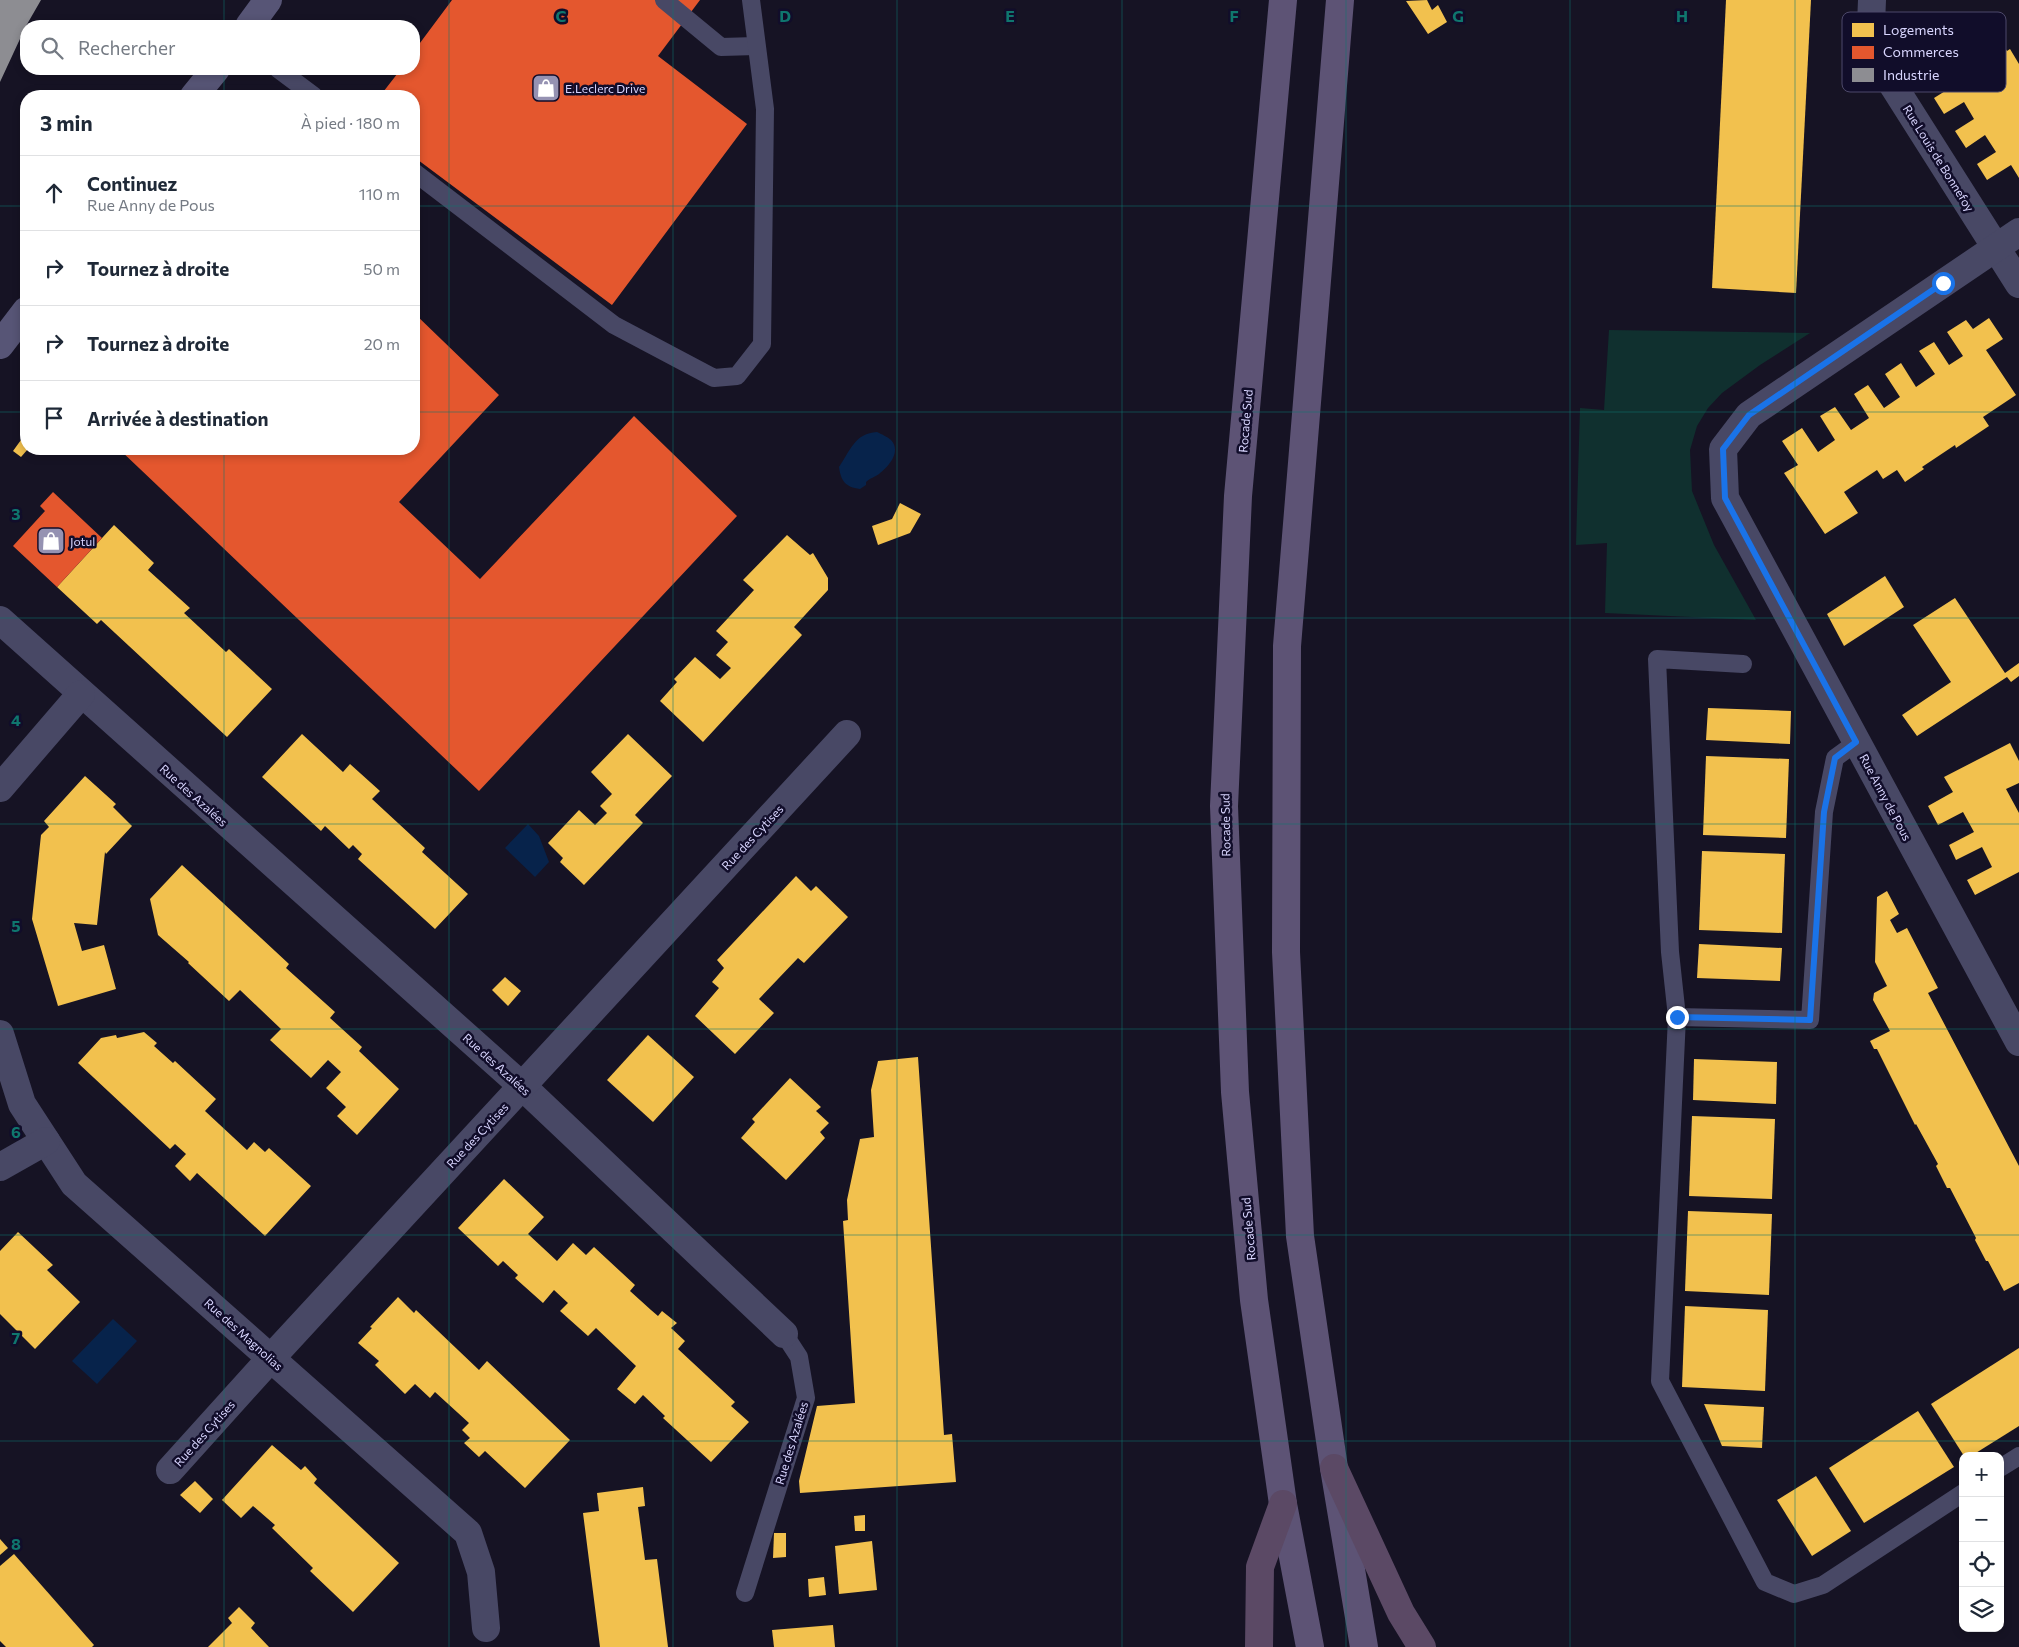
<!DOCTYPE html>
<html lang="fr">
<head>
<meta charset="utf-8">
<style>
  :root { --surface:#fff; --page:#f2f2f3; --text:#1f2937; --muted:#747a83; --line:#e0e1e3 }
  body { margin:0; font-family:Commissioner,sans-serif; background:var(--page); color:var(--text) }
  .controls { position:absolute; right:15px; bottom:15px; display:grid; overflow:hidden; border-radius:10px; box-shadow:0 2px 8px #0003 }
  .controls button { width:45px; height:45px; display:grid; place-items:center; padding:0; border:0; border-bottom:1px solid var(--line); background:var(--surface); color:var(--text); font:25px sans-serif }
  .stop { position:absolute; width:15px; height:15px; margin:-11px; border:4px solid #1a73e8; border-radius:50%; background:#fff }
  .stop.end { background:#1a73e8; border-color:#fff; box-shadow:0 1px 5px #0008 }
  .list { margin:0; padding:0; list-style:none }
  h2 { display:flex; justify-content:space-between; align-items:center; height:65px; margin:0; padding:0 20px; font-size:21px }
  h2 small { font-size:16px; font-weight:400; color:var(--muted) }
  .list li { display:grid; grid-template-columns:32px 1fr auto; gap:15px; align-items:center; box-sizing:border-box; height:75px; padding:0 20px; border-top:1px solid var(--line) }
  .list b { display:block; font-size:19px; white-space:nowrap }
  .list p { margin:0; font-size:16px; white-space:nowrap; color:var(--muted) }
  .list em { font-size:16px; font-style:normal; color:var(--muted) }
  .icon { flex:none; width:28px; height:28px; fill:none; stroke:currentColor; stroke-width:2; stroke-linecap:round; stroke-linejoin:round }
  .map { position:relative; flex:none; width:2019px; height:1647px; overflow:hidden }
  .search { position:absolute; background:var(--surface); box-shadow:0 2px 8px #0003; left:20px; top:20px; width:400px; height:55px; display:flex; align-items:center; gap:12px; box-sizing:border-box; padding:0 18px; border-radius:20px; color:var(--muted); font-size:19px }
  .panel { position:absolute; background:var(--surface); box-shadow:0 2px 8px #0003; left:20px; top:90px; width:400px; height:365px; border-radius:20px }
  .map>svg:first-child { display:block }
  .green { fill:#10302f }
  .water { fill:#07234b }
  .homes { fill:#f2c14e }
  .shops { fill:#e4572e }
  .industry { fill:#8d8d92 }
  .lines { fill:none; stroke-linecap:round; stroke-linejoin:round }
  .lane { stroke:#484865; stroke-width:18 }
  .street { stroke:#484865; stroke-width:28 }
  .secondary { stroke:#575576; stroke-width:28 }
  .primary { stroke:#5d5375; stroke-width:28 }
  .highway { stroke:#5b4965; stroke-width:28 }
  .route { stroke:#1a73e8; stroke-width:6 }
  .grid { fill:none; stroke:#0f766e; stroke-width:1; stroke-opacity:0.55 }
  .labels { text-anchor:middle; dominant-baseline:central; stroke-width:5; stroke-linejoin:round; paint-order:stroke }
  .poi-label { font-size:12px; fill:#d9d6ff; stroke:#110d2a; text-anchor:start }
  .street-label { font-size:12px; fill:#d9d6ff; stroke:#110d2a }
  .key { fill:#110d2a; stroke:#4d496a; stroke-width:1 }
  .key-label { font-size:14px; fill:#d9d6ff }
  .grid-label { font-size:16px; text-anchor:middle; font-weight:bold; fill:#0f766e; stroke:#110d2a; stroke-width:5; stroke-linejoin:round; paint-order:stroke }
</style>
</head>
<body>
<div class="map">
<svg width="2019" height="1647" viewBox="0 0 2019 1647">
  <rect width="100%" height="100%" fill="#161324"/>
  <polygon class="green" points="1609,330 1810,333 1760,365 1722,393 1708,408 1697,426 1690,450 1692,491 1714,545 1756,620 1605,613 1607,543 1576,545 1580,408 1604,410"/>
  <g class="water">
    <path d="M877,432C881,434 888,437 891,440C902,452 888,467 879,474C875,477 870,478 866,482V485L860,489C845,487 841,481 839,467C850,451 855,433 877,432Z"/>
    <polygon points="528,824 539,836 549,862 535,877 505,848"/>
    <polygon points="113,1319 137,1341 97,1384 72,1361"/>
  </g>
  <g class="homes">
    <polygon points="1427,0 1432,10 1438,5 1447,22 1428,34 1406,1"/>
    <polygon points="1726,0 1811,0 1796,293 1712,288"/>
    <polygon points="1985,18 2007,51 2010,49 2019,64 2019,178 2011,165 1987,180 1977,164 1996,152 1985,135 1966,148 1955,131 1974,119 1964,102 1944,114 1934,98 1958,83 1946,65 1922,81 1913,65"/>
    <polygon points="1989,318 2003,339 1986,350 2016,395 1983,417 1989,426 1956,448 1955,445 1922,467 1924,469 1905,482 1897,470 1883,479 1877,470 1844,492 1858,513 1825,534 1784,473 1798,465 1782,441 1802,428 1818,452 1835,440 1820,416 1835,407 1851,430 1869,418 1854,394 1868,385 1884,408 1900,397 1885,374 1901,363 1916,387 1935,374 1919,351 1934,342 1949,365 1963,356 1947,332 1966,320 1973,329"/>
    <polygon points="26,433 26,449 28,449 21,457 13,451"/>
    <polygon points="900,503 921,514 910,533 878,545 872,526 892,519"/>
    <polygon points="114,525 154,563 148,570 190,608 184,613 226,652 229,649 272,689 227,737 101,620 97,624 57,587"/>
    <polygon points="787,535 810,555 813,553 828,578 828,590 794,627 802,635 703,742 660,701 677,682 674,679 695,657 720,679 731,668 716,655 728,642 716,631 754,590 743,580"/>
    <polygon points="1885,576 1904,607 1844,646 1827,614"/>
    <polygon points="1955,598 2005,673 2019,663 2019,676 2011,682 2007,677 1917,736 1902,715 1951,682 1913,625"/>
    <polygon points="1708,708 1791,711 1790,744 1706,740"/>
    <polygon points="302,734 343,772 350,764 380,791 372,799 425,848 422,852 468,894 435,929 358,859 362,854 353,845 349,849 325,826 321,831 262,777"/>
    <polygon points="628,734 672,776 635,815 643,823 584,885 560,862 563,858 548,843 579,810 595,825 607,813 600,806 612,794 591,772"/>
    <polygon points="2010,743 2019,761 2019,783 2006,789 2019,813 2019,872 1975,895 1967,880 1992,867 1982,847 1956,860 1949,845 1974,832 1963,812 1938,825 1928,806 1953,792 1944,777"/>
    <polygon points="1706,756 1789,759 1786,838 1703,835"/>
    <polygon points="85,776 116,804 113,807 132,826 106,854 105,852 97,925 74,923 82,951 104,945 116,989 58,1006 32,919 41,835 49,827 44,821"/>
    <polygon points="1702,851 1785,854 1782,933 1699,930"/>
    <polygon points="182,865 289,964 286,968 335,1012 330,1018 362,1047 359,1051 399,1089 357,1135 337,1116 346,1107 326,1088 341,1072 328,1060 311,1078 270,1040 281,1029 240,990 229,1001 188,963 189,962 158,935 150,899"/>
    <polygon points="796,876 811,891 816,886 848,917 804,963 798,958 759,999 774,1013 735,1054 695,1016 719,988 712,982 724,968 717,960"/>
    <polygon points="1887,891 1899,914 1890,920 1897,933 1907,928 1938,988 1928,993 2019,1166 2019,1283 2004,1291 1988,1261 1986,1261 1975,1240 1976,1238 1950,1188 1947,1188 1936,1166 1938,1164 1916,1124 1915,1125 1877,1049 1874,1049 1870,1041 1890,1031 1873,1000 1874,993 1887,986 1875,962 1877,897"/>
    <polygon points="1699,944 1782,948 1780,981 1697,978"/>
    <polygon points="505,977 521,991 508,1006 492,990"/>
    <polygon points="144,1032 157,1043 154,1046 173,1063 175,1061 216,1099 205,1111 247,1150 254,1142 265,1152 269,1148 311,1186 265,1236 197,1173 190,1181 175,1166 186,1154 175,1144 170,1149 78,1063 101,1038 116,1035 117,1038"/>
    <polygon points="648,1035 694,1077 653,1122 607,1080"/>
    <polygon points="918,1057 944,1435 952,1434 956,1482 800,1493 799,1481 817,1406 855,1403 843,1221 848,1220 847,1200 860,1139 874,1137 871,1090 878,1061"/>
    <polygon points="1694,1059 1777,1062 1776,1104 1693,1100"/>
    <polygon points="790,1078 821,1107 816,1111 829,1123 820,1132 825,1138 786,1180 741,1138 755,1122 752,1119"/>
    <polygon points="1692,1116 1775,1119 1772,1199 1689,1196"/>
    <polygon points="504,1179 544,1217 528,1234 557,1261 573,1243 586,1255 594,1247 635,1285 630,1291 651,1310 658,1316 662,1311 677,1323 671,1328 685,1341 678,1349 735,1402 731,1406 749,1422 711,1462 663,1418 665,1416 643,1395 635,1404 617,1389 636,1366 596,1328 588,1336 560,1311 568,1303 554,1290 543,1303 515,1278 518,1275 503,1261 498,1266 458,1228"/>
    <polygon points="1688,1211 1772,1214 1769,1295 1685,1291"/>
    <polygon points="18,1232 53,1265 47,1270 80,1302 35,1349 0,1314 0,1251"/>
    <polygon points="398,1297 414,1313 416,1310 479,1370 487,1361 570,1440 525,1488 485,1451 479,1457 464,1443 470,1438 462,1430 469,1423 435,1392 430,1398 415,1384 405,1394 375,1365 379,1361 358,1343 372,1328 370,1327"/>
    <polygon points="1685,1306 1768,1310 1765,1391 1682,1387"/>
    <polygon points="2019,1348 2019,1426 1971,1456 1964,1456 1931,1404"/>
    <polygon points="1704,1404 1764,1407 1762,1448 1722,1446"/>
    <polygon points="1918,1411 1954,1467 1864,1523 1829,1468"/>
    <polygon points="272,1445 301,1470 305,1466 317,1479 314,1483 399,1563 353,1612 310,1571 313,1568 272,1528 275,1525 253,1506 241,1518 222,1500"/>
    <polygon points="1816,1476 1851,1531 1812,1556 1777,1500"/>
    <polygon points="195,1481 213,1499 200,1513 180,1495"/>
    <polygon points="643,1487 645,1506 638,1507 645,1560 657,1559 668,1647 600,1647 583,1513 599,1511 597,1493"/>
    <polygon points="865,1515 865,1531 855,1531 854,1516"/>
    <polygon points="774,1533 786,1533 786,1557 773,1558"/>
    <polygon points="0,1539 8,1548 0,1555"/>
    <polygon points="872,1541 877,1590 839,1594 835,1546"/>
    <polygon points="14,1554 94,1645 92,1647 6,1647 0,1641 0,1566"/>
    <polygon points="824,1577 826,1595 809,1597 808,1579"/>
    <polygon points="239,1607 255,1623 251,1628 269,1647 208,1647 232,1623 228,1618"/>
    <polygon points="833,1625 835,1647 774,1647 772,1630"/>
  </g>
  <g class="shops">
    <polygon points="452,0 700,0 658,56 747,124 612,305 414,157 414,96 380,96 401,69 414,69 414,51"/>
    <polygon points="414,313 499,395 399,502 480,579 634,416 737,516 479,791 119,449 414,449"/>
    <polygon points="53,492 102,538 57,587 13,546 45,511 40,506"/>
  </g>
  <polygon class="industry" points="0,0 41,0 26,26 0,82"/>
  <g class="lines">
    <g class="lane">
      <polyline points="664,0 721,47 756,46"/>
      <polyline points="278,69 314,96"/>
      <polyline points="414,172 614,325 714,378 737,376 762,344 765,109 751,0"/>
      <polyline points="1743,664 1657,659 1670,952 1677,1017 1660,1381 1765,1582 1794,1594 1823,1585 1963,1493"/>
      <polyline points="1677,1017 1810,1020 1824,812 1835,758 1857,742"/>
      <polyline points="2000,1468 2019,1456"/>
      <polyline points="745,1593 806,1398 799,1357 784,1334"/>
    </g>
    <g class="street">
      <polyline points="1872,0 1870,49 2019,284"/>
      <polyline points="2019,232 1749,415 1723,449 1725,498 2019,1042"/>
      <polyline points="0,620 522,1086 784,1334"/>
      <polyline points="0,788 81,694"/>
      <polyline points="0,1034 22,1104 74,1184 468,1533 481,1572 486,1628"/>
      <polyline points="0,1167 46,1141"/>
      <polyline points="170,1470 271,1358 847,734"/>
    </g>
    <g class="secondary">
      <polyline points="249,26 268,0"/>
      <polyline points="194,96 216,69"/>
      <polyline points="0,345 26,311"/>
    </g>
    <g class="primary">
      <polyline points="1283,0 1238,496 1224,806 1235,1092 1254,1300 1283,1504 1310,1647"/>
      <polyline points="1340,0 1287,646 1286,952 1300,1236 1334,1468 1364,1647"/>
    </g>
    <g class="highway">
      <polyline points="1334,1468 1401,1613 1422,1647"/>
      <polyline points="1259,1647 1260,1567 1283,1504"/>
    </g>
  </g>
  <g class="lines">
    <polyline class="route" points="1677,1017 1810,1020 1824,812 1835,758 1856,742 1725,498 1723,449 1749,415 1943,283"/>
  </g>
  <path class="grid" d="M224,0V26M449,0V1647M673,0V1647M897,0V1647M1122,0V1647M1346,0V1647M1570,0V1647M1795,0V1647M224,69V96M0,206H26M414,206H2019M0,412H26M414,412H2019M224,449V1647M0,618H2019M0,824H2019M0,1029H2019M0,1235H2019M0,1441H2019"/>
  <defs>
    <symbol id="shop-square" viewBox="-11 -11 22 22"><rect x="-9" y="-9" width="18" height="18" rx="4" fill="#9592b2" stroke="#110d2a"/><path d="M-5-2.5h2.3a2.7 3.5 0 0 1 5.4 0H5L5.5 6h-11ZM-1.5-2.5h3a1.5 2.3 0 0 0-3 0Z" fill="#fff"/></symbol>
  </defs>
  <g fill-rule="evenodd">
    <use href="#shop-square" x="530" y="72" width="32" height="32"/>
    <use href="#shop-square" x="35" y="525" width="32" height="32"/>
  </g>
  <g class="labels">
    <g class="poi-label">
      <text x="565" y="88">E.Leclerc Drive</text>
      <text x="70" y="541">Jotul</text>
    </g>
    <g class="street-label">
      <text transform="translate(1939 158) rotate(58)">Rue Louis de Bonnefoy</text>
      <text transform="translate(1245 421) rotate(-85)">Rocade Sud</text>
      <text transform="translate(194 795) rotate(42)">Rue des Azalées</text>
      <text transform="translate(1886 797) rotate(62)">Rue Anny de Pous</text>
      <text transform="translate(1225 825) rotate(-91)">Rocade Sud</text>
      <text transform="translate(752 837) rotate(-47)">Rue des Cytises</text>
      <text transform="translate(497 1064) rotate(42)">Rue des Azalées</text>
      <text transform="translate(477 1135) rotate(-47)">Rue des Cytises</text>
      <text transform="translate(1248 1229) rotate(-95)">Rocade Sud</text>
      <text transform="translate(244 1334) rotate(42)">Rue des Magnolias</text>
      <text transform="translate(204 1433) rotate(-48)">Rue des Cytises</text>
      <text transform="translate(791 1443) rotate(-73)">Rue des Azalées</text>
    </g>
  </g>
  <rect x="1842" y="12" width="164" height="80" rx="8" class="key"/>
  <rect x="1852" y="23" width="22" height="14" fill="#f2c14e"/>
  <rect x="1852" y="46" width="22" height="13" fill="#e4572e"/>
  <rect x="1852" y="68" width="22" height="14" fill="#8d8d92"/>
  <g class="key-label">
    <text x="1883" y="35">Logements</text>
    <text x="1883" y="57">Commerces</text>
    <text x="1883" y="80">Industrie</text>
  </g>
  <g class="grid-label">
    <text x="561" y="22">C</text>
    <text x="785" y="22">D</text>
    <text x="1010" y="22">E</text>
    <text x="1234" y="22">F</text>
    <text x="1458" y="22">G</text>
    <text x="1682" y="22">H</text>
    <text x="16" y="520">3</text>
    <text x="16" y="726">4</text>
    <text x="16" y="932">5</text>
    <text x="16" y="1138">6</text>
    <text x="16" y="1344">7</text>
    <text x="16" y="1550">8</text>
  </g>
</svg>
<div class="controls">
<button>+</button>
<button>−</button>
<button><svg class="icon" aria-label="locate" viewBox="0 0 24 24"><circle cx="12" cy="12" r="6"/><path d="M12 2v4M12 18v4M2 12h4M18 12h4"/></svg></button>
<button><svg class="icon" aria-label="layers" viewBox="0 0 24 24"><path d="M12 4l9 5-9 5-9-5zM3 14l9 5 9-5"/></svg></button>
</div>
<div class="stop" style="left:1943px;top:283px"></div>
<div class="stop end" style="left:1677px;top:1017px"></div>
<div class="search"><svg class="icon" aria-label="search" viewBox="0 0 24 24"><circle cx="10" cy="10" r="6"/><path d="M15 15l6 6"/></svg>Rechercher</div>
<section class="panel">
<h2>3 min<small>À pied · 180 m</small></h2>
<ul class="list">
<li><svg class="icon" aria-label="ahead" viewBox="0 0 24 24"><path d="M12 20V5M6 11l6-6 6 6"/></svg><div><b>Continuez</b><p>Rue Anny de Pous</p></div><em>110 m</em></li>
<li><svg class="icon" aria-label="right" viewBox="0 0 24 24"><path d="M7 20v-9h11M14 6l5 5-5 5"/></svg><div><b>Tournez à droite</b></div><em>50 m</em></li>
<li><svg class="icon" aria-label="right" viewBox="0 0 24 24"><path d="M7 20v-9h11M14 6l5 5-5 5"/></svg><div><b>Tournez à droite</b></div><em>20 m</em></li>
<li><svg class="icon" aria-label="arrive" viewBox="0 0 24 24"><path d="M6 21V4h12l-3 4 3 4H6"/></svg><div><b>Arrivée à destination</b></div></li>
</ul>
</section>
</div>
</body>
</html>
